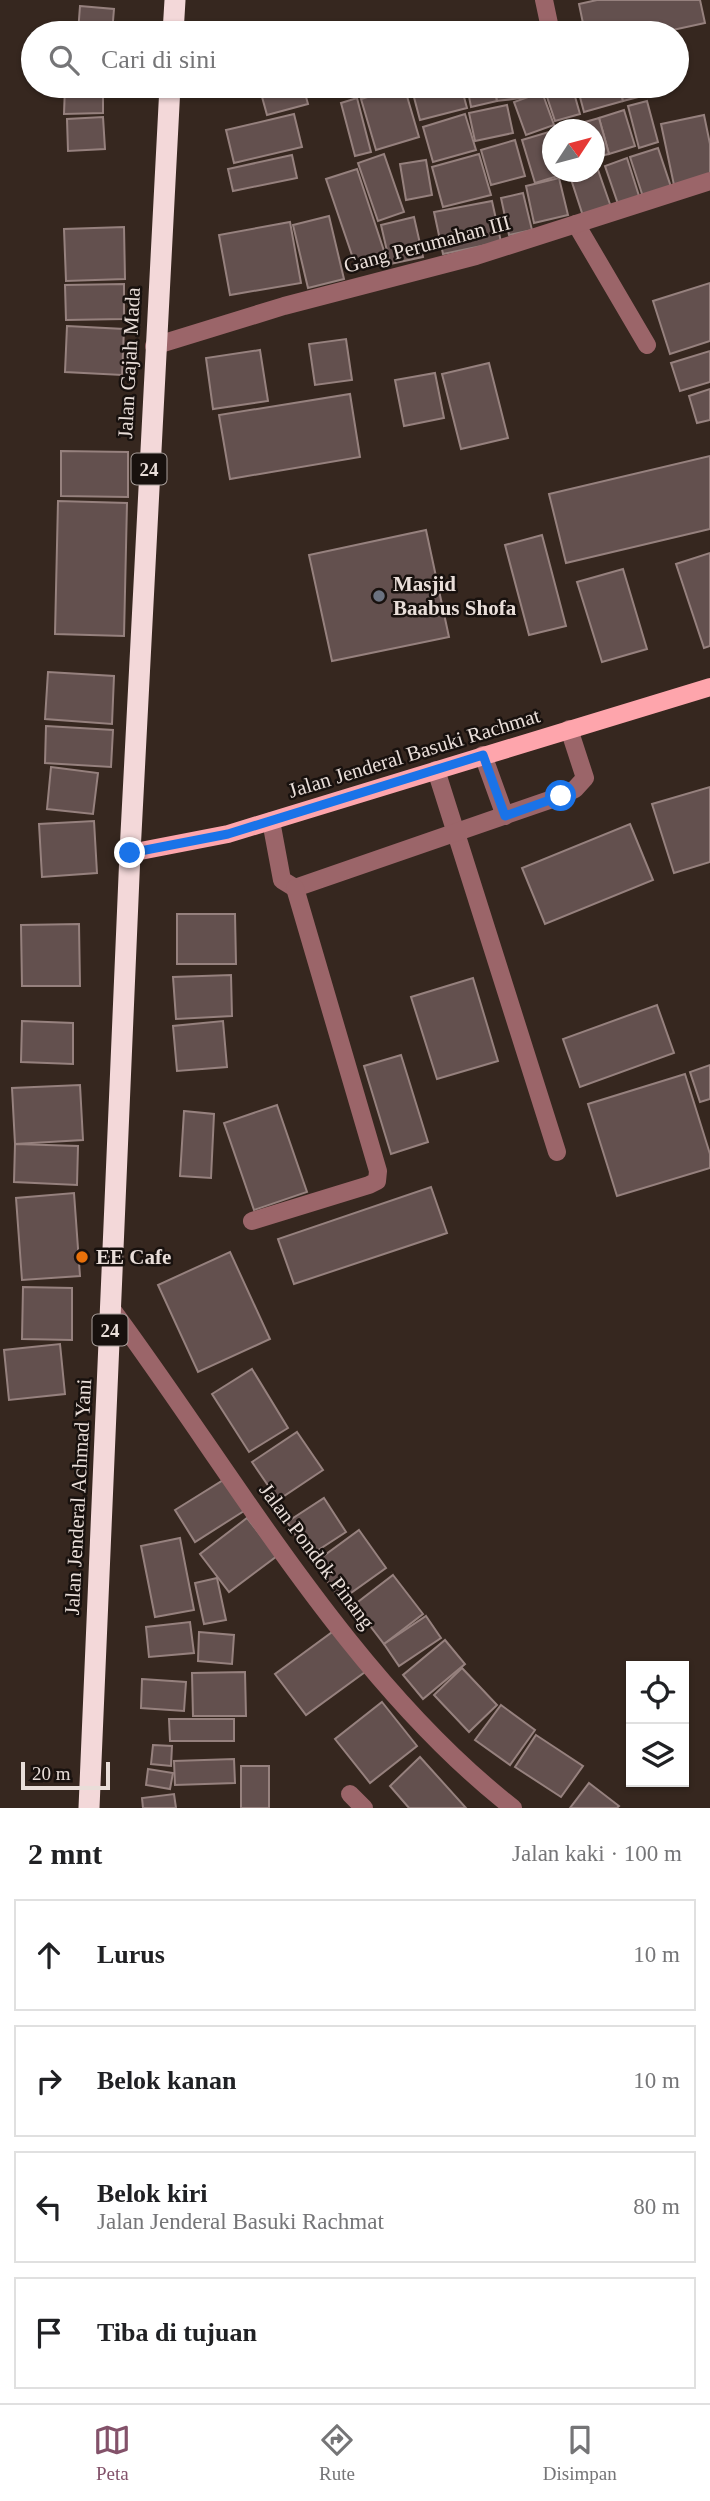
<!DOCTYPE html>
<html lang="id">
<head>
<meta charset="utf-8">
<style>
  :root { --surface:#fff; --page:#f6f6f6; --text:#202124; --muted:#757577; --line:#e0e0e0; --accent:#83526a }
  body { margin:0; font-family:"Times New Roman",serif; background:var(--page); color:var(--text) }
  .controls { position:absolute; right:21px; bottom:21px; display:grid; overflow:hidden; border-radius:0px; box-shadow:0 2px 5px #0004 }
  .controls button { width:63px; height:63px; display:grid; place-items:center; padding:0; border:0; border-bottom:2px solid var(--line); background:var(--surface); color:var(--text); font:35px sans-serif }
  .compass { position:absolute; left:542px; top:119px; width:63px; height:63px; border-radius:50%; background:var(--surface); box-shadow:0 2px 5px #0004; rotate:54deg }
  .scale { position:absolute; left:21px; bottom:18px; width:89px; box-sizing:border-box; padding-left:7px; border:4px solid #e9ded9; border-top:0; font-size:19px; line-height:24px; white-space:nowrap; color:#e9ded9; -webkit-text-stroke:5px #18110e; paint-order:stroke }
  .stop { position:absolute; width:21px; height:21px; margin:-16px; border:5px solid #1a73e8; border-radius:50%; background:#fff }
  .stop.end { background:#1a73e8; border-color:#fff; box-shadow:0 2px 7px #0008 }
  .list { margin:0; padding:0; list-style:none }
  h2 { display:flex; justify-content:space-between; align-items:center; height:91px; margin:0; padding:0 28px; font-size:30px }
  h2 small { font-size:23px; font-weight:400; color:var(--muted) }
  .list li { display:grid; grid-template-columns:46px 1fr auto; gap:21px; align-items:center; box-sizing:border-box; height:112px; margin:0 14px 14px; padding:0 14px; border:2px solid var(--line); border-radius:0px }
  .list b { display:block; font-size:26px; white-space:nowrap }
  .list p { margin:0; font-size:23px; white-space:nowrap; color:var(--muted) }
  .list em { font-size:23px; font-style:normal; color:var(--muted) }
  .icon { flex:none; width:38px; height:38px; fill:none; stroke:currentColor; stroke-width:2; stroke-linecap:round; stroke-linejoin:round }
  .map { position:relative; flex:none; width:710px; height:1808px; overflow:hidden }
  .search { position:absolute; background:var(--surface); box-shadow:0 2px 5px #0004; left:21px; right:21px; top:21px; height:77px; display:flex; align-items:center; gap:18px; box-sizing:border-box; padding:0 24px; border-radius:38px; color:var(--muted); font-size:26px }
  .sheet { height:595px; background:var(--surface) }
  nav { display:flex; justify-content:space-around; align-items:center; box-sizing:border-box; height:98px; border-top:2px solid var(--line); background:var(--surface); font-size:19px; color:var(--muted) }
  nav a { display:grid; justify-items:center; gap:4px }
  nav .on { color:var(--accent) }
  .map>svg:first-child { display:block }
  .building { fill:#63504e; stroke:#96817e; stroke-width:2 }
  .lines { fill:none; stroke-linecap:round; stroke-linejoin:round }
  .minor { stroke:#9b6569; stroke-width:18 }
  .major { stroke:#fea5ac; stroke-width:18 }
  .highway { stroke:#f3d8d9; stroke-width:21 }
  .route { stroke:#1a73e8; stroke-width:9 }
  .worship-dot { fill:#6b7280; stroke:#18110e; stroke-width:2.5 }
  .food-dot { fill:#e8710a; stroke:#18110e; stroke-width:2.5 }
  .labels { text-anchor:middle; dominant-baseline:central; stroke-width:5; stroke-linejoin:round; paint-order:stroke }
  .shield { fill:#18110e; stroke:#aaa09c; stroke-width:2 }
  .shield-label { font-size:19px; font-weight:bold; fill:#e9ded9 }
  .street-label { font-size:21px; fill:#e9ded9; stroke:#18110e }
  .poi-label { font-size:21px; font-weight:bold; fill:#e9ded9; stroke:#18110e; text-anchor:start }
</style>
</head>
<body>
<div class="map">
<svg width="710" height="1808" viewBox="0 0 710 1808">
  <rect width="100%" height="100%" fill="#36271f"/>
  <g class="building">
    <polygon points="597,0 700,0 705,23 659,33 585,33 579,4"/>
    <polygon points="80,6 114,9 112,33 78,33"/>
    <polygon points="65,86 103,86 103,113 64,114"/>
    <polygon points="259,86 303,86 308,104 267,115"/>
    <polygon points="404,86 419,137 376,150 361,99"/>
    <polygon points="411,86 461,86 467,108 420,120"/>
    <polygon points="467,86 494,86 497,101 471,107"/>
    <polygon points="495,86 519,86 521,98 497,101"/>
    <polygon points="572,86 580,114 555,121 546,94"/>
    <polygon points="577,86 619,86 623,101 584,112"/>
    <polygon points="620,86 644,86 646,95 623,101"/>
    <polygon points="650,86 673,86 673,88 652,94"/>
    <polygon points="542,92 554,125 526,135 514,102"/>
    <polygon points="357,98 371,152 355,156 341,103"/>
    <polygon points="647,101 658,142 639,148 628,106"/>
    <polygon points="507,105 513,133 475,141 469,113"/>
    <polygon points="624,110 635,146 609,154 599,118"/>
    <polygon points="294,114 302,147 234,163 226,130"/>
    <polygon points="465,114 476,150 433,162 423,127"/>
    <polygon points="704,115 710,144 710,178 674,185 661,124"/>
    <polygon points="103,117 105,149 68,151 67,119"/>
    <polygon points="599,118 609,154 596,157 594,130 588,130 585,122"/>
    <polygon points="552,131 552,172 571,172 535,183 522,140"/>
    <polygon points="515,140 525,176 491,185 481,150"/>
    <polygon points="658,148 672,190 644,200 630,157"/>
    <polygon points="384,154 404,212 378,221 358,163"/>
    <polygon points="479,154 491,195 443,207 432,167"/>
    <polygon points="292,155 297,178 233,191 228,169"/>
    <polygon points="627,158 639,196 618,204 605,166"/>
    <polygon points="426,160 432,195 406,200 400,164"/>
    <polygon points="597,167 611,207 583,216 570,176 594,172"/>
    <polygon points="357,169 387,260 357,270 326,179"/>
    <polygon points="559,178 568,215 534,223 526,186"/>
    <polygon points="523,193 532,230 509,235 501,198"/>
    <polygon points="492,201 501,242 443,254 434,212"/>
    <polygon points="329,216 344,279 308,288 293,225"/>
    <polygon points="414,217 423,257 390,264 381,225"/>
    <polygon points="290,222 301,283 230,295 219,235"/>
    <polygon points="124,227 125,279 66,281 64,229"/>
    <polygon points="710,283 710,341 670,354 653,301"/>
    <polygon points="124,284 124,319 66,320 65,285"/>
    <polygon points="67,326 124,329 122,375 65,372"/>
    <polygon points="346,339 352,380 315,385 309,344"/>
    <polygon points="260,350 268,401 213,409 206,358"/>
    <polygon points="710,351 710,382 680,391 671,363"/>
    <polygon points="489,363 508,438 461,449 442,374"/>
    <polygon points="435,373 444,418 404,426 395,380"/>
    <polygon points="710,389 710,420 697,423 689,396"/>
    <polygon points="350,394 360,457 230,479 219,415"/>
    <polygon points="61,451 128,452 128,497 61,496"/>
    <polygon points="710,456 710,529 566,563 549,494"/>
    <polygon points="58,501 127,503 124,636 55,634"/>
    <polygon points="426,530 449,637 332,661 309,555"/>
    <polygon points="542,535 566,626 529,635 505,545"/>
    <polygon points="710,553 710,646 704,648 676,564"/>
    <polygon points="623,569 647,649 602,662 577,582"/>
    <polygon points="48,672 114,676 112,724 45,719"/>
    <polygon points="46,726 113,730 111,767 45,763"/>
    <polygon points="51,767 98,773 93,814 47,809"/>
    <polygon points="710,787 710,862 674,873 652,804"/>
    <polygon points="94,821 97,873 42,877 39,824"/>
    <polygon points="630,824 653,880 545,924 522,868"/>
    <polygon points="177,914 235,914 236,964 177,964"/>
    <polygon points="79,924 80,986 22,986 21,925"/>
    <polygon points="231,975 232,1016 176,1019 173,977"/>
    <polygon points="473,978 498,1061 437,1079 411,997"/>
    <polygon points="657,1005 674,1053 580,1087 563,1039"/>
    <polygon points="22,1021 73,1023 73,1064 21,1062"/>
    <polygon points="223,1021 227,1067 177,1071 173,1026"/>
    <polygon points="401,1055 428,1142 391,1154 364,1066"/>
    <polygon points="710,1065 710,1099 700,1102 690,1072"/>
    <polygon points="685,1074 710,1154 710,1168 617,1196 588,1104"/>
    <polygon points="80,1085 83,1140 15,1144 12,1088"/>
    <polygon points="277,1105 307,1192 254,1210 224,1123"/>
    <polygon points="184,1111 214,1114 211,1178 180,1176"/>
    <polygon points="15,1144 78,1146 77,1185 14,1182"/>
    <polygon points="431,1187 447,1233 294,1284 278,1239"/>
    <polygon points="74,1193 80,1276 22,1280 16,1198"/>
    <polygon points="230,1252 270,1339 198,1372 158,1285"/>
    <polygon points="23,1287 72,1288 72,1340 22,1339"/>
    <polygon points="60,1344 65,1394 9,1400 4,1350"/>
    <polygon points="252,1369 288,1428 249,1452 212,1394"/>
    <polygon points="297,1432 323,1470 278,1500 252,1462"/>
    <polygon points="225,1479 244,1511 195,1542 175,1510"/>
    <polygon points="324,1498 346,1532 309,1556 287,1522"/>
    <polygon points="247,1518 277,1556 229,1592 200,1554"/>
    <polygon points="359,1530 386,1568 341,1600 314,1563"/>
    <polygon points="180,1538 194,1610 155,1617 141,1546"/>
    <polygon points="393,1575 423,1614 384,1644 354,1605"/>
    <polygon points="217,1578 226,1620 204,1624 195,1583"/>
    <polygon points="426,1616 441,1638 399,1666 384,1644"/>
    <polygon points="190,1622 194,1653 149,1657 146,1627"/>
    <polygon points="335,1630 365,1672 306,1715 275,1674"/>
    <polygon points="199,1632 234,1635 232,1664 198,1661"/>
    <polygon points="445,1640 465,1664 423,1699 403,1675"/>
    <polygon points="462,1668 497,1705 469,1732 434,1695"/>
    <polygon points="245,1672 246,1716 193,1716 192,1673"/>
    <polygon points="142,1679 186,1682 184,1711 141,1708"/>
    <polygon points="382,1702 417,1746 370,1783 335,1739"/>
    <polygon points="501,1705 535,1730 510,1765 475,1740"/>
    <polygon points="169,1719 234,1719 234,1741 170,1741"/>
    <polygon points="536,1735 583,1766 561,1797 515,1767"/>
    <polygon points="153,1745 172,1746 171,1766 151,1764"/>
    <polygon points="420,1757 466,1808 409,1808 390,1786"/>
    <polygon points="234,1759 235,1783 175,1785 174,1761"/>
    <rect x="241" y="1766" width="28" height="42"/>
    <polygon points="148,1769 173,1773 170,1789 146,1785"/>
    <polygon points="589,1783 619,1806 617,1808 570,1808"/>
    <polygon points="174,1794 176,1808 143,1808 142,1798"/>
  </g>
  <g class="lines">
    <g class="minor">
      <polyline points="544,0 551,33"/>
      <polyline points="576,224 647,345"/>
      <polyline points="154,346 284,306 476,256 710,181"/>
      <polyline points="483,755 505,816"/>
      <polyline points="436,770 557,1152"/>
      <polyline points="271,821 282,880 295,888 561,796 575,789 585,778 569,729"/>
      <polyline points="252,1221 369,1185 377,1181 378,1171 295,888"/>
      <path d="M111,1308C234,1474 349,1680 513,1808"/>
      <polyline points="350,1794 364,1808"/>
    </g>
    <polyline class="major" points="130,853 228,834 710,687"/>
    <g class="highway">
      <polyline points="173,33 175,0"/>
      <polyline points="89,1808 130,853 170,86"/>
    </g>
  </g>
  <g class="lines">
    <polyline class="route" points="130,853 228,834 483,755 505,816 561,796"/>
  </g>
  <circle class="worship-dot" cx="379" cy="596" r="7"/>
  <circle class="food-dot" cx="82" cy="1257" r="7"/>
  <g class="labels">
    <g class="shield">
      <rect x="131.5" y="453.5" width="35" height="31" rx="5"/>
      <rect x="92.5" y="1314.5" width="35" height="31" rx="5"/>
    </g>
    <g class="shield-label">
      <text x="149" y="469">24</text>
      <text x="110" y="1330">24</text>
    </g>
    <g class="street-label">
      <text transform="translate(427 244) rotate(-15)">Gang Perumahan III</text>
      <text transform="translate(129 363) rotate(-87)">Jalan Gajah Mada</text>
      <text transform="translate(414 753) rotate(-17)">Jalan Jenderal Basuki Rachmat</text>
      <text transform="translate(78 1497) rotate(-87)">Jalan Jenderal Achmad Yani</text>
      <text transform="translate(317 1556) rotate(53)">Jalan Pondok Pinang</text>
    </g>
    <g class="poi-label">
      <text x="393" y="584">Masjid<tspan x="393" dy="24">Baabus Shofa</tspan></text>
      <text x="96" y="1257">EE Cafe</text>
    </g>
  </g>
</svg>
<div class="controls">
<button><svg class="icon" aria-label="locate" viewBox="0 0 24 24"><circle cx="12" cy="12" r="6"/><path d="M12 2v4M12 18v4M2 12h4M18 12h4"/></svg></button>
<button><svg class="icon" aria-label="layers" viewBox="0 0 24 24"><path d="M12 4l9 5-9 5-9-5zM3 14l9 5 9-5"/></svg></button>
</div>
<svg class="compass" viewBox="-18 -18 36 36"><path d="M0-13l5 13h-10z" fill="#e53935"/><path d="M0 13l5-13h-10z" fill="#757577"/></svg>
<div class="scale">20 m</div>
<div class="stop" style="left:561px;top:796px"></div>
<div class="stop end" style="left:130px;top:853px"></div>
<div class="search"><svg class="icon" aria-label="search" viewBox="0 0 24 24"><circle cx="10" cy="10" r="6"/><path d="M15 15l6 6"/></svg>Cari di sini</div>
</div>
<section class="sheet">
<h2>2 mnt<small>Jalan kaki · 100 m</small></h2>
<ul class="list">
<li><svg class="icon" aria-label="ahead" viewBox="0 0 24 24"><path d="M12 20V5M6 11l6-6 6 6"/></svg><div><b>Lurus</b></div><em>10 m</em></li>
<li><svg class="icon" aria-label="right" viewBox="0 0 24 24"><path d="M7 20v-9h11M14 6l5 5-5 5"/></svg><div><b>Belok kanan</b></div><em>10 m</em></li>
<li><svg class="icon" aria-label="left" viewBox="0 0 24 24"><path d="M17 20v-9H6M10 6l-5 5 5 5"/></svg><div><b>Belok kiri</b><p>Jalan Jenderal Basuki Rachmat</p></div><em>80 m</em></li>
<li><svg class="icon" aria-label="arrive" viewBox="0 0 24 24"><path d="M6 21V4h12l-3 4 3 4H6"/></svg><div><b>Tiba di tujuan</b></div></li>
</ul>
</section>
<nav>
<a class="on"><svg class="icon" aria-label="map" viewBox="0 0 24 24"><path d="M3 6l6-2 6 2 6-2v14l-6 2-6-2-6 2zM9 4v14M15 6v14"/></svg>Peta</a>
<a><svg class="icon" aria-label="directions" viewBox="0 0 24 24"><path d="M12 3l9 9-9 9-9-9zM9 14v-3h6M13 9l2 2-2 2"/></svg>Rute</a>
<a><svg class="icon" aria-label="saved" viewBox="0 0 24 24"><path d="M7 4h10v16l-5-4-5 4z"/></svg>Disimpan</a>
</nav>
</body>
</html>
